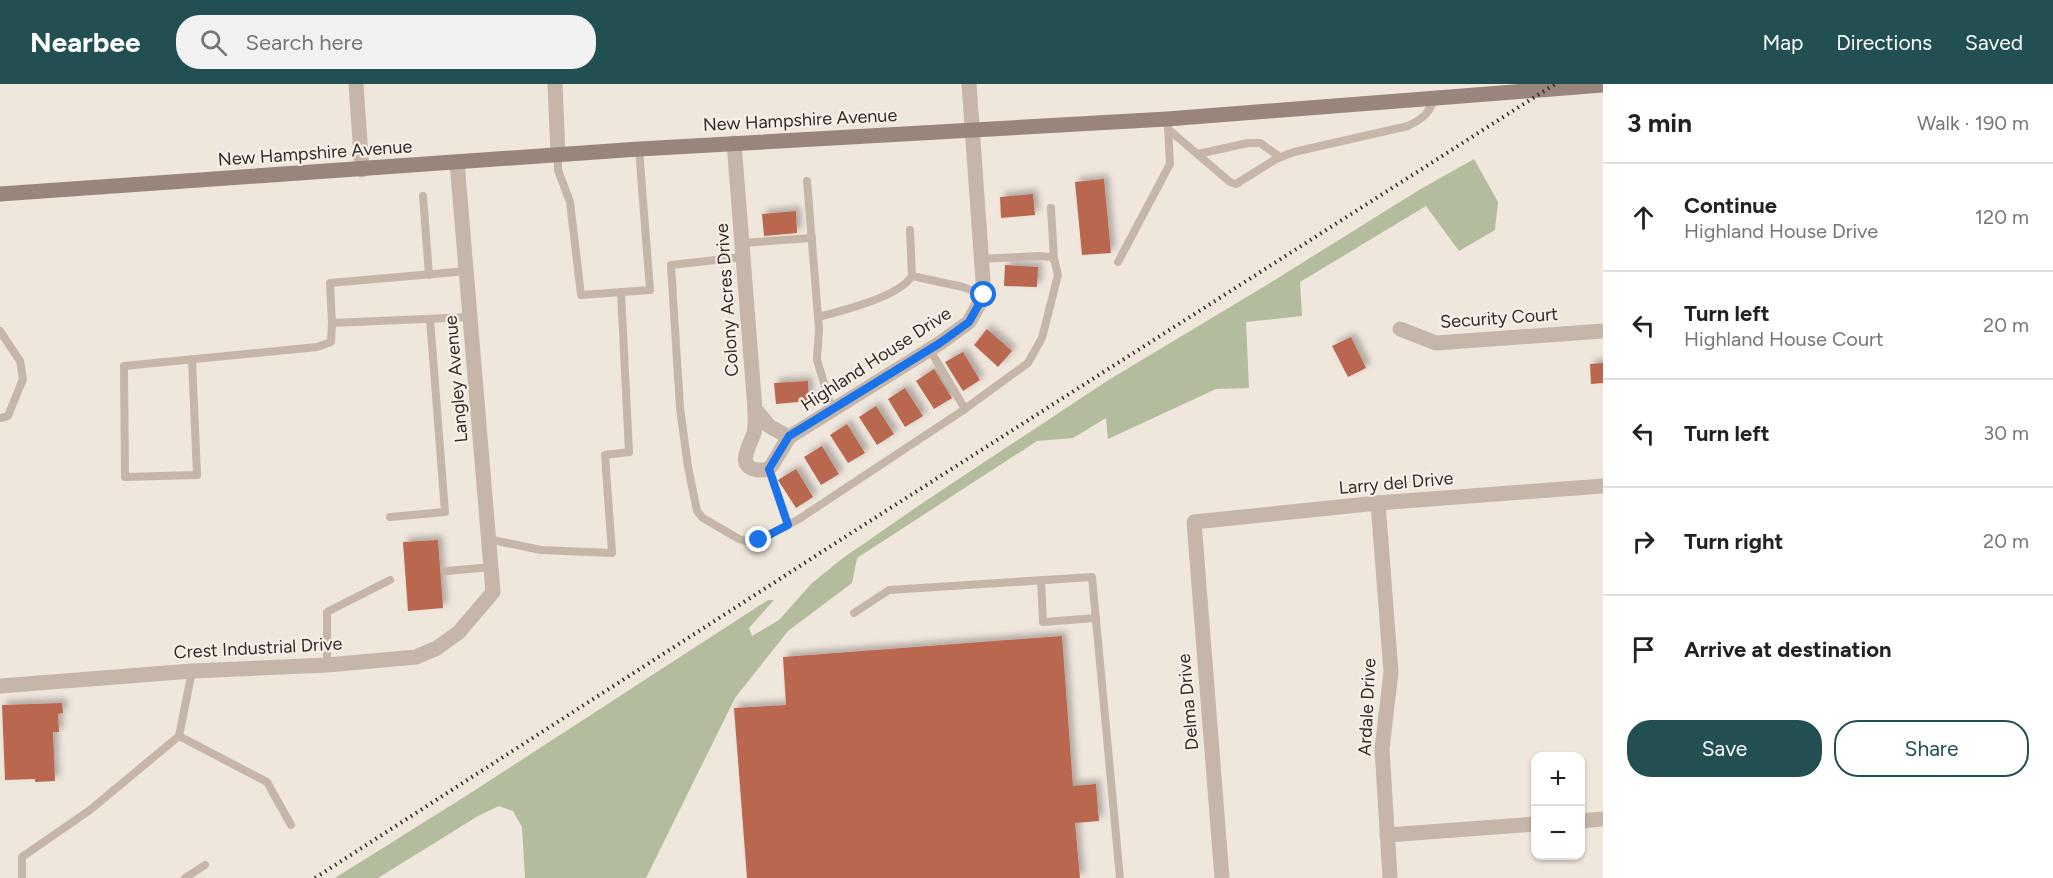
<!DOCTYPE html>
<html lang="en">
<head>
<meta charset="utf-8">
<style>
  :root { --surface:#fff; --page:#f2f2f2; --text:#222; --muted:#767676; --line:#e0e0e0; --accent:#224f51 }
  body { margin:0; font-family:Figtree,sans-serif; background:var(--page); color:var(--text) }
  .controls { position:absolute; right:18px; bottom:18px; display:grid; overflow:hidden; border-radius:12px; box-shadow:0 2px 4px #0004 }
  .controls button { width:54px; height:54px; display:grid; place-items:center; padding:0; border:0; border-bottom:2px solid var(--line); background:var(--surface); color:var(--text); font:30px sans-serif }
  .stop { position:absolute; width:18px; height:18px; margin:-14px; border:4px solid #1a73e8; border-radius:50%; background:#fff }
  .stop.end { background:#1a73e8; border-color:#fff; box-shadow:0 2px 6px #0008 }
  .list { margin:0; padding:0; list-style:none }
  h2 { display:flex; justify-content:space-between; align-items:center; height:78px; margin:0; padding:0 24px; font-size:26px }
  h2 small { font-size:20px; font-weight:400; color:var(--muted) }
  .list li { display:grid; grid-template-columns:39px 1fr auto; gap:18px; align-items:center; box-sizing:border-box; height:108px; padding:0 24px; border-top:2px solid var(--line) }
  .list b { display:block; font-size:22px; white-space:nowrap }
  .list p { margin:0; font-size:20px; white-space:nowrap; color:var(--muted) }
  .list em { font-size:20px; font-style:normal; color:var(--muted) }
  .actions { display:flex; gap:12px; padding:18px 24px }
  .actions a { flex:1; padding:14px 0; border:2px solid var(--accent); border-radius:24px; text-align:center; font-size:21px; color:var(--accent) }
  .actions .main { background:var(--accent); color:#fff }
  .icon { flex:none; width:33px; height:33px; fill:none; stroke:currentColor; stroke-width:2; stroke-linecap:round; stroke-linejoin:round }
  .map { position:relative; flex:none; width:1603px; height:794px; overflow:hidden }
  header { display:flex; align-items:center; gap:36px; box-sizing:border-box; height:84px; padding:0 30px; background:var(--accent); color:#fff }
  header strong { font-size:28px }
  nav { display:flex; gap:33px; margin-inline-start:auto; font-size:21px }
  .search { width:420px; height:54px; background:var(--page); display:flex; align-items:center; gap:15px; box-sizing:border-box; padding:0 21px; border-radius:24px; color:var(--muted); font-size:22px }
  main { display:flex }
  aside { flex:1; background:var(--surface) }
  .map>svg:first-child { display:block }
  .green { fill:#b3bc9d }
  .building { fill:#b96750; filter:url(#shadow) }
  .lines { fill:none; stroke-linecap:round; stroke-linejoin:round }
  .lane { stroke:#c6b6a9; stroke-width:8 }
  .street { stroke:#c6b6a9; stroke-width:15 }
  .secondary { stroke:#99857b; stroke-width:15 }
  .rail { stroke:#342b28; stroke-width:4; stroke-dasharray:1.5 4.5; stroke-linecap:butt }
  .route { stroke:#1a73e8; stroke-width:8 }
  .labels { text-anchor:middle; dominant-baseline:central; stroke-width:4.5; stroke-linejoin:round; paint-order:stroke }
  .street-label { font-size:18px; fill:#342b28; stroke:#f7f0e8 }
</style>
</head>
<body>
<header>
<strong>Nearbee</strong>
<div class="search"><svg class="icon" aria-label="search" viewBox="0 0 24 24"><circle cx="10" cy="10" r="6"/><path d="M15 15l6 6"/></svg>Search here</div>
<nav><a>Map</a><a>Directions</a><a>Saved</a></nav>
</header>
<main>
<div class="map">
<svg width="1603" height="794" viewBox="0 0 1603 794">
  <defs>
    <filter id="shadow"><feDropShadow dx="4.5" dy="-4.5" stdDeviation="3" flood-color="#0004"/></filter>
  </defs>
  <rect width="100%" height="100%" fill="#efe6dc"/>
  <polygon class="green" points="1474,75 1498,118 1495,146 1459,167 1426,122 1300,198 1302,232 1246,238 1249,304 1216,305 1108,355 1106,334 1073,354 1037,357 857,474 852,499 788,547 735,614 646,794 525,794 522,743 513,727 499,722 478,732 378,794 335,794 469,710 768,516 774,516 749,544 752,552 779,536 812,499 843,474 927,416 1107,297 1265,202 1419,106"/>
  <g class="building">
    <polygon points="1104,95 1111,169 1082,171 1075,98"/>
    <polygon points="1033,110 1035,131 1001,134 1000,113"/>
    <polygon points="796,127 797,149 764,152 762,130"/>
    <polygon points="1005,181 1038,183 1037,203 1004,202"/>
    <polygon points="987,245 1012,267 998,283 974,261"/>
    <polygon points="1351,253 1366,284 1348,293 1332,262"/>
    <polygon points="963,268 980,296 963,307 945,278"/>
    <polygon points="1603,279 1603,299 1591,300 1590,280"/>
    <polygon points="934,285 952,314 934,325 916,297"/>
    <polygon points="808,297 809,317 776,320 774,299"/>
    <polygon points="905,304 923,332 905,343 888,315"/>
    <polygon points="876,322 894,350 877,361 859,333"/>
    <polygon points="847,340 865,369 848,379 830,351"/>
    <polygon points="822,362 839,390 821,401 804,373"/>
    <polygon points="796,385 813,413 796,424 778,396"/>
    <polygon points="438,456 443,524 408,527 403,458"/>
    <polygon points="1062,552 1073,702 1096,700 1099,737 1075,739 1080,794 747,794 734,624 786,621 783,573"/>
    <polygon points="62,619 63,629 58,630 59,648 53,648 55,697 35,698 35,695 5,696 2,621"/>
  </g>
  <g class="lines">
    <g class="lane">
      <path d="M1168,45L1230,98L1236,100L1276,75L1294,68L1408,42C1422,35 1429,30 1434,15"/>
      <polyline points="1198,70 1248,59 1260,59 1280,73"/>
      <polyline points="558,71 558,86 570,118 581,211 650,206 639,65"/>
      <polyline points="807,97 819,245 817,276 832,326"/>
      <polyline points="423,112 429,191"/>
      <polyline points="1051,124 1054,175"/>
      <polyline points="742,159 812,154"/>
      <polyline points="743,173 671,181 680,324 688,383 697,427 703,434 739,455 749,458 759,456 799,435 962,327 1028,279 1042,254 1058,191 1054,175 1050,173 1039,172 982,175"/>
      <polyline points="1118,178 1170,80 1168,42"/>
      <polyline points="467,187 330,199 332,239 471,233"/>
      <polyline points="912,192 963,203 984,211"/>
      <path d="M818,233C842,227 899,213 912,192L910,146"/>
      <polyline points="0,247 20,277 23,295 8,332 0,334"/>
      <polyline points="930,266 965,325"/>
      <path d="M192,275L197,391L125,393L124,282C188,276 252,269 317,263L331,258L332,239"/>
      <polyline points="769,385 788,441"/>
      <polyline points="390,433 445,428 430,235"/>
      <polyline points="488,455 541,466 612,469 605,371 629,368 621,208"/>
      <polyline points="447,487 491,483"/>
      <polyline points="1041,496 1043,538 1096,534"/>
      <polyline points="854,529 889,506 1092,493 1120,794"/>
      <polyline points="327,581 327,528 390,496"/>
      <polyline points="179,652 267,698 291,741"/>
      <polyline points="22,794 22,773 90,726 179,652 192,587"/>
      <polyline points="185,794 205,781"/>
    </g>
    <g class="street">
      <polyline points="356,0 362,86"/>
      <polyline points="555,0 558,71"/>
      <polyline points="734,59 755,325 769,342 789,353"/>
      <polyline points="1400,245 1436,259 1603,247"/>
      <path d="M755,325C755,332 756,342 754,349C750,361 734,385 760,386C766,386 768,386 772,381L789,353L940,259L969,238L984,211L969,0"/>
      <polyline points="1378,419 1391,588 1382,665 1390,794"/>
      <polyline points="0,602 192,587 327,581 416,573 437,564 459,548 493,508 457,78"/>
      <polyline points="1580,737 1603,735"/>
      <polyline points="1387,751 1536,740"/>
      <polyline points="1222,794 1194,438 1378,419 1603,402"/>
    </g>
    <polyline class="secondary" points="0,110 639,65 1167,35 1603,1"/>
    <polyline class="rail" points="315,794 845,453 1555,0"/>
  </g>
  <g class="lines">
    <polyline class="route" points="759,456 788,441 769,385 789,352 940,259 969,238 984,211"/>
  </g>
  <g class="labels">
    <g class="street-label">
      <text transform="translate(800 36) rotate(-3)">New Hampshire Avenue</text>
      <text transform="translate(315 69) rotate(-4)">New Hampshire Avenue</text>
      <text transform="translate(727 216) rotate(-94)">Colony Acres Drive</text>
      <text transform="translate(1499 234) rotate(-4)">Security Court</text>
      <text transform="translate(876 275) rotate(-33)">Highland House Drive</text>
      <text transform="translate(456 295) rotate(-95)">Langley Avenue</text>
      <text transform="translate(1396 399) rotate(-5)">Larry del Drive</text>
      <text transform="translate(258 564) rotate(-3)">Crest Industrial Drive</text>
      <text transform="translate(1188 618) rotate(-95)">Delma Drive</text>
      <text transform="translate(1367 623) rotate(-87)">Ardale Drive</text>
    </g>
  </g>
</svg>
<div class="controls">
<button>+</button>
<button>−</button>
</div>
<div class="stop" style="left:984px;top:211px"></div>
<div class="stop end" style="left:759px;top:456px"></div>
</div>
<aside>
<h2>3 min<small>Walk · 190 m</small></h2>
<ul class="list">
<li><svg class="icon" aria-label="ahead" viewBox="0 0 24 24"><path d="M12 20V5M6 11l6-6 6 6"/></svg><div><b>Continue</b><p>Highland House Drive</p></div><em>120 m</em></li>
<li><svg class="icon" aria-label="left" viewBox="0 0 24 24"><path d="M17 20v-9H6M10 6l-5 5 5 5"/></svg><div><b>Turn left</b><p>Highland House Court</p></div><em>20 m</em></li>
<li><svg class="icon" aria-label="left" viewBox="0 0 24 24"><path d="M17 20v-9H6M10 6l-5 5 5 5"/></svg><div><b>Turn left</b></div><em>30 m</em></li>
<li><svg class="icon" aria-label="right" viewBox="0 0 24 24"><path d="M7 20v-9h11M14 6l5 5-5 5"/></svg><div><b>Turn right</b></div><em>20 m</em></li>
<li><svg class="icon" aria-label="arrive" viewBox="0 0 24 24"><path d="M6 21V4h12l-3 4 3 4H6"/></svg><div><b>Arrive at destination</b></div></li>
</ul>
<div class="actions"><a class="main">Save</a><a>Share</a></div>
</aside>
</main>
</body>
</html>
